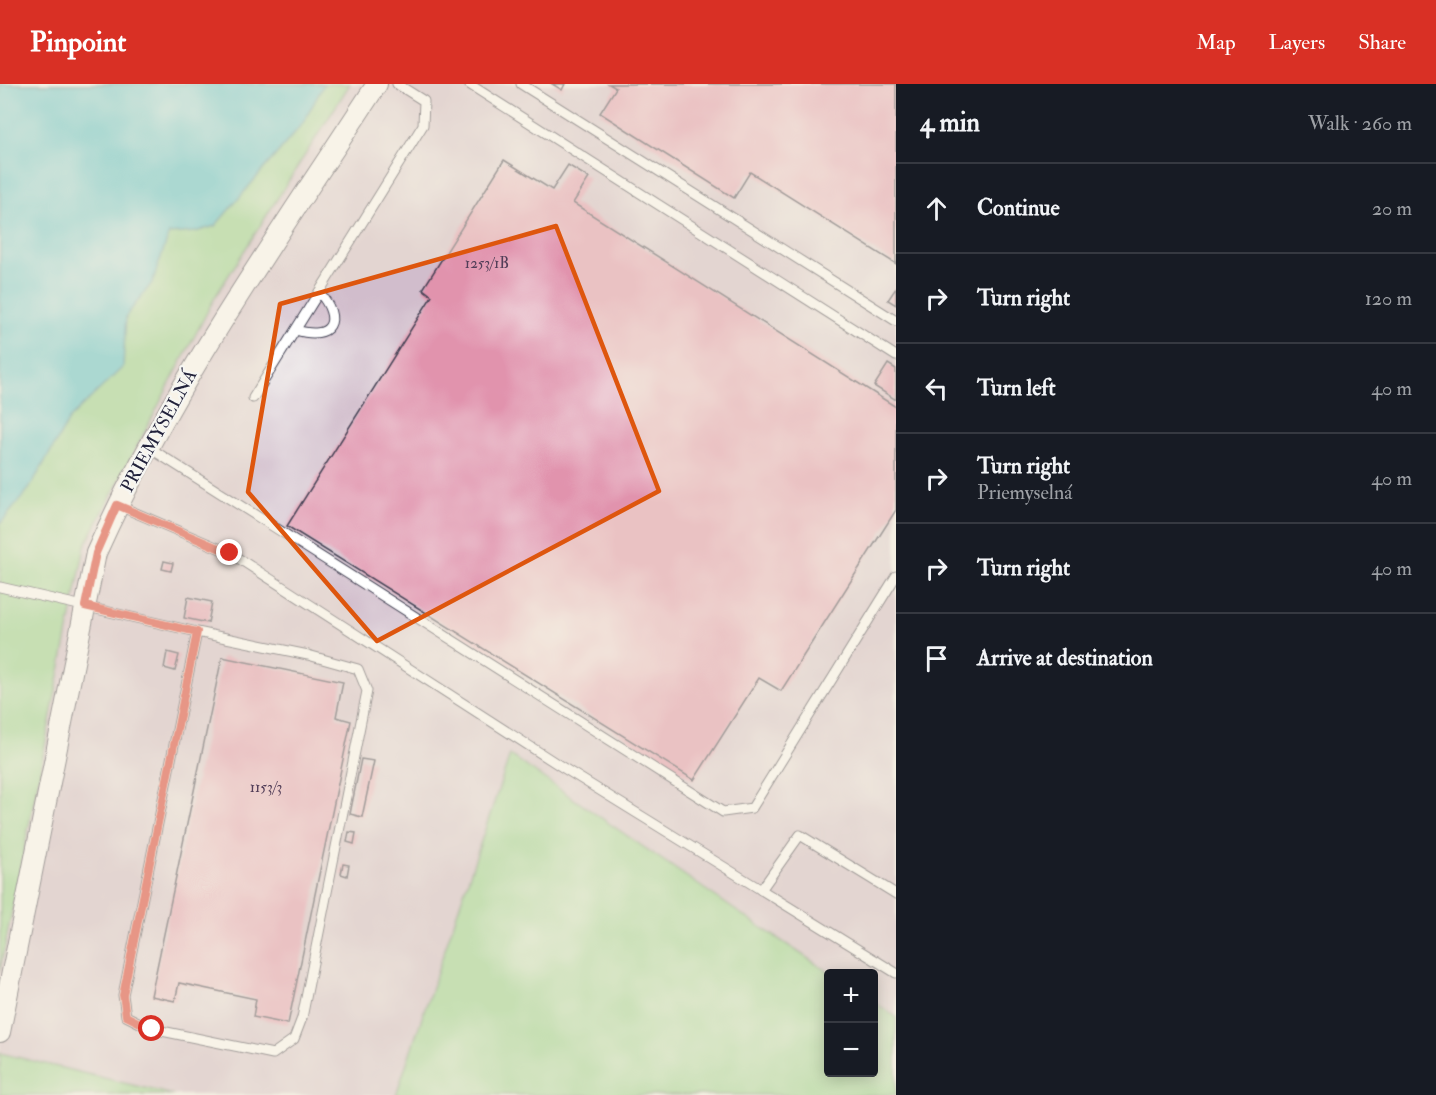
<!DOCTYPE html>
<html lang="en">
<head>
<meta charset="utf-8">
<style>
  :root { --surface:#171b24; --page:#242831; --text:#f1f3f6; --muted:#9ea1a6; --line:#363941; --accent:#d93025 }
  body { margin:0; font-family:"IM FELL Double Pica",serif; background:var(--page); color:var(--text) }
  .controls { position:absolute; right:18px; bottom:18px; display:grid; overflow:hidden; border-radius:6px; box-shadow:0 3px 15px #0003 }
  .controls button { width:54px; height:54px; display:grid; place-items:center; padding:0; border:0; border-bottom:2px solid var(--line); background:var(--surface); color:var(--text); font:30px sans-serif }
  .stop { position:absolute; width:18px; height:18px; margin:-14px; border:4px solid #d93025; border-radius:50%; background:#fff }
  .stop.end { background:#d93025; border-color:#fff; box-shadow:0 2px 6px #0008 }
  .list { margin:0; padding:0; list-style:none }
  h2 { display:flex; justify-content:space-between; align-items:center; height:78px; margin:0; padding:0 24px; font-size:26px }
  h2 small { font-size:20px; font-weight:400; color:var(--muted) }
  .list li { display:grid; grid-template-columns:39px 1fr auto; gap:18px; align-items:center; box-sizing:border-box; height:90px; padding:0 24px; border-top:2px solid var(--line) }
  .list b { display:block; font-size:22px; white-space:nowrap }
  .list p { margin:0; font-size:20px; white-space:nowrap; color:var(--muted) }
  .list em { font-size:20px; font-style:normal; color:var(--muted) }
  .icon { flex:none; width:33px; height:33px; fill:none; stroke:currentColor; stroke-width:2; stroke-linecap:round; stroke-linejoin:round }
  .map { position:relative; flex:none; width:896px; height:1011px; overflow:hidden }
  header { display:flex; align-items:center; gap:36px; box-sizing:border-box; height:84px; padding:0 30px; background:var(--accent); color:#fff }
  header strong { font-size:28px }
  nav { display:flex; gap:33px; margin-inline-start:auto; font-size:21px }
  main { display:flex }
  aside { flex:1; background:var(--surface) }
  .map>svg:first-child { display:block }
  .industrial { fill:#d1bdcc }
  .green { fill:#92d38b; stroke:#5a7a63; stroke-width:1.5 }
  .water { fill:#57c4cd; stroke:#3c7384; stroke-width:1.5 }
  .building { fill:#e193ad }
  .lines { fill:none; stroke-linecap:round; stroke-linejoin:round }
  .lane-casing { stroke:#414052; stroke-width:11 }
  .street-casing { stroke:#414052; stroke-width:22 }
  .lane { stroke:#fff; stroke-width:9 }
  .street { stroke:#fff; stroke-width:20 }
  .route { stroke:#d93025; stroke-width:8 }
  .marked { fill:none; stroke:#de560e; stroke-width:4.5; stroke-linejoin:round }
  .labels { text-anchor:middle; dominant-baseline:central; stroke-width:4.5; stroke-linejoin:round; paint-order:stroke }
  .number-label { font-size:15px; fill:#523e58 }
  .street-label { font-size:18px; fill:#22223b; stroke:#f6f6f2 }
</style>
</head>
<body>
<header>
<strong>Pinpoint</strong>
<nav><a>Map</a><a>Layers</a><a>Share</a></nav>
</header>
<main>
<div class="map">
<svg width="896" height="1011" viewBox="0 0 896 1011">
  <rect width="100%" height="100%" fill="#f6f6f2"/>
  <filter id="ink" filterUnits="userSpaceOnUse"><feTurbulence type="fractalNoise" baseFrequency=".0167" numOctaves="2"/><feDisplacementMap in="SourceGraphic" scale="12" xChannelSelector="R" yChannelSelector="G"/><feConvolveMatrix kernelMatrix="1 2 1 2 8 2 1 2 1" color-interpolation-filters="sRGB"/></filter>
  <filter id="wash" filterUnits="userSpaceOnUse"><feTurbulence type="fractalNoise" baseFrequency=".008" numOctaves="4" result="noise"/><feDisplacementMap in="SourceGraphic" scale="24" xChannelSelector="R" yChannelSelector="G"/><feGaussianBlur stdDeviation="1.35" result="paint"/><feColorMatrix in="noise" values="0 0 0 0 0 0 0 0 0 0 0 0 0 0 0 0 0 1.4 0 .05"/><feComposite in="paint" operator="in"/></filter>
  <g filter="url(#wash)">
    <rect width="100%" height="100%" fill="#f2e9d6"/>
    <polygon class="industrial" points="350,0 896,0 896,933 874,918 874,890 830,889 735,826 510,672 396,1011 174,1011 0,969 0,887 85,462 215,213"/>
    <g class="green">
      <polygon points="0,0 350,0 215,213 85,462 0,887"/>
      <polygon points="510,671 735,826 830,889 828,890 828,988 874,988 874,918 896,933 896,1011 396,1011"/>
      <polygon points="0,969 174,1011 0,1011"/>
    </g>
    <polygon class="water" points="0,0 324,0 303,39 215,142 195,148 169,150 152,199 126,232 123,283 70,334 29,405 0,440"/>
    <g id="blocks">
      <g class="building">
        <polygon points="552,0 565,0 562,6"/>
        <polygon points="609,0 896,0 896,180 750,88 734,114 600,29 616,4"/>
        <polygon points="504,76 552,106 568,81 589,94 573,119 896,323 896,426 781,607 759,594 694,696 287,442 432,212 423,205"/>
        <polygon points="896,204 896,221 888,216"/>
        <polygon points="888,280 896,285 896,316 874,302"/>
        <polygon points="164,477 173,479 171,487 162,485"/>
        <polygon points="188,513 212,518 208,539 184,534"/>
        <polygon points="167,568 179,571 175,587 164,584"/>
        <polygon points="222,573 343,598 336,633 351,637 288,940 253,933 256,915 179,899 175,917 151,912"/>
        <polygon points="361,675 374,677 362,733 350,730"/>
        <polygon points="349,748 356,749 354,760 347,758"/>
        <polygon points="343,780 349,781 347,792 341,790"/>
      </g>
    </g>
  </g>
  <g filter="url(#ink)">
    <use href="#blocks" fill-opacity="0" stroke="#414052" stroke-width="1.5"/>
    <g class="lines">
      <defs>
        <g id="lane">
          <polyline points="469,0 896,272"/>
          <polyline points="521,0 896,237"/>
          <path d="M296,246C332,257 343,236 319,208"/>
          <polyline points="253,314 423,41 424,17 397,0"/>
          <polyline points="148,363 723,728 752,724 896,492"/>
          <polyline points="117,421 230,469 562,683 896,889"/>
          <polyline points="0,503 197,548 123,911 126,932 152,945 273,970 294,955 302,934 367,607 358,585 308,571 197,548"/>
          <polyline points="761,806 800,751 896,810"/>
        </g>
        <path id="street" d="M0,948L96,469C171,302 278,152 377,0"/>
      </defs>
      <use href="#lane" class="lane-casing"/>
      <use href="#street" class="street-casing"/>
      <use href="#lane" class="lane"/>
      <use href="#street" class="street"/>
    </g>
  </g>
  <g class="lines" filter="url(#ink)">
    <polyline class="route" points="152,945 126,932 123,911 197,548 85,522 96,469 117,421 230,469"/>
  </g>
  <path d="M0 0H896V1011H0ZM556,142L659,407L377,557L248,408L280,220Z" fill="#f2e9d6" fill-opacity=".55" fill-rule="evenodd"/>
  <path class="marked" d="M556,142L659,407L377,557L248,408L280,220Z"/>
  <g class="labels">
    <g class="number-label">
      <text x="487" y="179">1253/1B</text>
      <text x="266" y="703">1153/3</text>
    </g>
    <g class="street-label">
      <text transform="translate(159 347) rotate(-61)">PRIEMYSELNÁ</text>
    </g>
  </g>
</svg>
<div class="controls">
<button>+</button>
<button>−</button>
</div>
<div class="stop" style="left:152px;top:945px"></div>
<div class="stop end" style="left:230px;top:469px"></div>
</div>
<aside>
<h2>4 min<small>Walk · 260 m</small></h2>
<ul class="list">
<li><svg class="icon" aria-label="ahead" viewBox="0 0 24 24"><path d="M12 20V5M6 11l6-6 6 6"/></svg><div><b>Continue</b></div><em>20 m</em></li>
<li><svg class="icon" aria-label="right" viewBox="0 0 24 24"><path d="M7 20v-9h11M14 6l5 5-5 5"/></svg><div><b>Turn right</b></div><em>120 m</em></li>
<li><svg class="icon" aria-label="left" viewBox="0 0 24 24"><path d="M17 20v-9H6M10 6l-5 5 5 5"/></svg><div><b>Turn left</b></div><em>40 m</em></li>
<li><svg class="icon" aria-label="right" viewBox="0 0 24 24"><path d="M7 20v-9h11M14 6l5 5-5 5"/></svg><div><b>Turn right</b><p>Priemyselná</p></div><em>40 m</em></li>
<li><svg class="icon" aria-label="right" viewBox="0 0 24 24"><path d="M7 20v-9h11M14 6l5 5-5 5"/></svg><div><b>Turn right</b></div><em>40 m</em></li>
<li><svg class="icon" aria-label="arrive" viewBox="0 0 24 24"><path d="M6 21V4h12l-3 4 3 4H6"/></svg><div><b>Arrive at destination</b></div></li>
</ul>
</aside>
</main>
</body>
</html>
